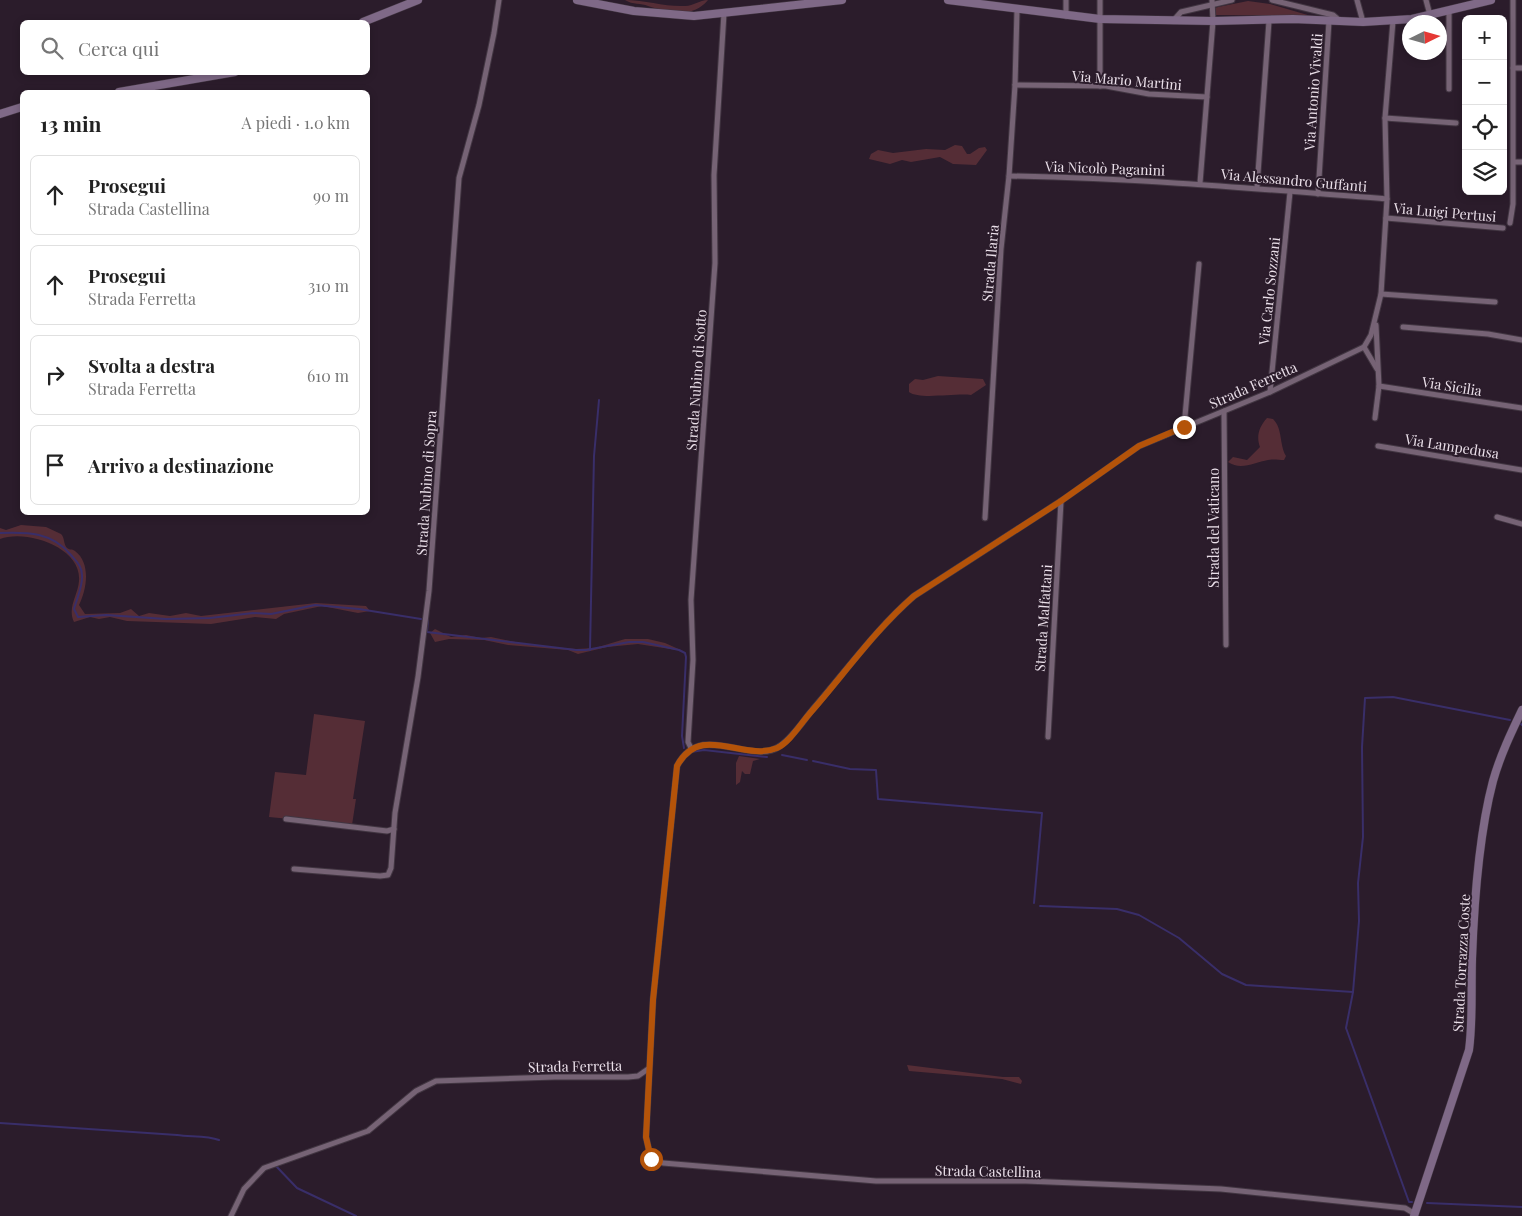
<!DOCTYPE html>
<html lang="it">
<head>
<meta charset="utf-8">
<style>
  :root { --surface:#fff; --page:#f2f2f2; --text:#222; --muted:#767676; --line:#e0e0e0 }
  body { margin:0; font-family:"Playfair Display",serif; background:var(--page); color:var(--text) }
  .controls { position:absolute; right:15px; top:15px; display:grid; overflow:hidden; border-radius:8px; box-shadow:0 2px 8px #0003 }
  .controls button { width:45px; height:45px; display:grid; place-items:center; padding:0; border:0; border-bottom:1px solid var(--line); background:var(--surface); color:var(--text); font:25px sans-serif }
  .compass { position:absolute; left:1402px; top:15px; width:45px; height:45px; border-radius:50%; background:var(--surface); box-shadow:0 2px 8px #0003; rotate:85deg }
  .stop { position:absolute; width:15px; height:15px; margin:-11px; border:4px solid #b45309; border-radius:50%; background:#fff }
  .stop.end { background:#b45309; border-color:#fff; box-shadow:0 1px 5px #0008 }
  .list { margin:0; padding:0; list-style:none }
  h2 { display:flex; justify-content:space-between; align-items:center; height:65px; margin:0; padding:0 20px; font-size:21px }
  h2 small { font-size:16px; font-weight:400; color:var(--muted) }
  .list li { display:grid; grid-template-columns:32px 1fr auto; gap:15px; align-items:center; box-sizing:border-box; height:80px; margin:0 10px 10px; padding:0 10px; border:1px solid var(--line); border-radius:8px }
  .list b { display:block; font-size:19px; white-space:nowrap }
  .list p { margin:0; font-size:16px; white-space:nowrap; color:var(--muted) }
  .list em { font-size:16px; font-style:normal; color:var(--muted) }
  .icon { flex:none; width:28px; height:28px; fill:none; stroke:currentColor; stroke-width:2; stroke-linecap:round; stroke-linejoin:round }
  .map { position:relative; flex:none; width:1522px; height:1216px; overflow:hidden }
  .search { position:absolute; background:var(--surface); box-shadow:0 2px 8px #0003; left:20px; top:20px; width:350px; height:55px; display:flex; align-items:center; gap:12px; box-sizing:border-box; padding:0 18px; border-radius:8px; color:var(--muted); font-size:19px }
  .panel { position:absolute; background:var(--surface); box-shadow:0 2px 8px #0003; left:20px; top:90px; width:350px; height:425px; border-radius:8px }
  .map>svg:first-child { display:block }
  .green { fill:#552d36 }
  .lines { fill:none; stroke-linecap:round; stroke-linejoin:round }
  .stream { stroke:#392e69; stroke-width:2 }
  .street-casing { stroke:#423642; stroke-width:7 }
  .secondary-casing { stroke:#423642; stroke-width:9 }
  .street { stroke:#766375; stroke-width:5 }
  .secondary { stroke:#7f6987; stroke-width:8 }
  .route { stroke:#b45309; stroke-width:6 }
  .labels { text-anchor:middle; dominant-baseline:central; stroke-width:4; stroke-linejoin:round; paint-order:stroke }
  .street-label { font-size:14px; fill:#eadfe9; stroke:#2b1c2b }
</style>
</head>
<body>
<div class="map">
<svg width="1522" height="1216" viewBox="0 0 1522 1216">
  <rect width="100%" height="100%" fill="#2b1c2b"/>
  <g class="green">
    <path d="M625,0C646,0 665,7 685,6C694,6 699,0 708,0C693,19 667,12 648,6C641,3 633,5 625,0Z"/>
    <polygon points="1248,1 1270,4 1311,16 1215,15 1215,8 1218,7"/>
    <polygon points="955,145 962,146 967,154 970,154 979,148 985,147 987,150 976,165 953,164 940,157 911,162 902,160 890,164 869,159 871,154 878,150 893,153 926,149 945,150"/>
    <path d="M938,376L983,379L986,385L971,395C955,393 919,400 909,392V384L915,379L923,380Z"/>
    <path d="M1267,418L1273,419C1283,429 1279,444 1286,456L1284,460C1279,460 1273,459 1268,460C1255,462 1241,471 1228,462L1233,457L1247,460L1260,447C1256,436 1259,427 1267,418Z"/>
    <path d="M21,525L46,527L61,534C65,538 63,543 67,548C71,551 71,548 75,551C91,563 87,589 79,605L85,614L120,613L131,609L139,616L149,613L170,616L186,613L201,616L316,603L366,606L370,611L358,613L322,606L284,614L276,619L255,617L211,624L127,621L110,617L99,619L90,617L74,622C67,608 78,595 79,581C82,547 26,529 0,539V528L6,530Z"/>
    <polygon points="435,629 451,637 466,635 481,638 491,637 530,645 576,649 595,648 625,639 648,639 665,643 683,651 638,644 607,647 578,654 568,650 508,645 484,640 449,639 435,642 430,633"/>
    <polygon points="314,714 365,721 353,799 356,799 352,825 269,817 275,772 306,775"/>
    <polygon points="739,756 760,759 753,761 750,774 745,774 742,771 740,782 736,785 736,763"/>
    <polygon points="907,1065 1003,1077 1019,1077 1022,1081 1021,1084 1002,1079 909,1071"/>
  </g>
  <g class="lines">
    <g class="stream">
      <path d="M0,533C28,532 52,532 71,555C76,561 82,566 82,575C83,586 77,598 74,609L78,617L106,615L166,619L210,618L253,613L271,614L315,605L359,609L421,619"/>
      <polyline points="428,620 427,632 576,650 586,650 629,642 643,642 679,650 685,653 686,657 682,736 684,748"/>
      <polyline points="590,650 594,456 599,400"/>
      <polyline points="1521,724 1522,725"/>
      <polyline points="691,752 704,750 767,757"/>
      <polyline points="782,755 807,760"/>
      <polyline points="813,761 850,769 876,770 878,799 1042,813 1034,903"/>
      <polyline points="1040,906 1117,909 1139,915 1179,938 1222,974 1246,985 1353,992"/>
      <path d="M0,1123L177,1135C190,1137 207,1135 219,1140"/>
      <polyline points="275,1165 297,1188 356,1216"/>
      <polyline points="1412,1202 1409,1202 1346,1028 1353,992 1359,921 1358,883 1363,837 1362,747 1365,698 1393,697 1510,720"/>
      <polyline points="1427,1203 1522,1207"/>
    </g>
    <defs>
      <g id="street">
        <polyline points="1100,0 1100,86"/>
        <polyline points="1272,0 1333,15 1340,21"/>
        <polyline points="1357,0 1363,22"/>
        <polyline points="1426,0 1430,15"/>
        <polyline points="1449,10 1449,89"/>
        <polyline points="1066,16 1066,0"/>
        <polyline points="1173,21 1181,12 1232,0"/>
        <path d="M1393,21L1385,118L1387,199L1381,294L1371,335L1364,347L1270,392L1139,446L1061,501L914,596C876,629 846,671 813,709C803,721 793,737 780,746C750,767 702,719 677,766L653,1000L646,1137L651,1159L663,1163L876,1181H1026L1221,1189L1405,1208L1415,1214"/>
        <polyline points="1513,68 1522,68"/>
        <polyline points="1015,85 1106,86 1149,94 1207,97"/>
        <polyline points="1385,118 1456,123"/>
        <polyline points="1514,162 1522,162"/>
        <path d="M1009,176C1136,178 1261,189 1387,199"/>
        <polyline points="1200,183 1213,21 1212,0"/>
        <polyline points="1257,187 1269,21"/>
        <polyline points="1318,194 1329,21"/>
        <polyline points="1386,218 1503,228"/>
        <polyline points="1510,223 1513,204 1513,0"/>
        <polyline points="1381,294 1495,302"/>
        <polyline points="1403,327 1488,334 1522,340"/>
        <polyline points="1364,347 1377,369"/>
        <polyline points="1379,386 1522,408"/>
        <polyline points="1270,392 1290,192"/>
        <polyline points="1224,411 1226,645"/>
        <polyline points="1375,418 1379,386 1376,325"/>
        <polyline points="1184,427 1199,264"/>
        <polyline points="1378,446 1522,470"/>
        <polyline points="1497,517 1522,524"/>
        <polyline points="985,518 1001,249 1009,176 1015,85 1017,10"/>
        <polyline points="1048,737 1061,501"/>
        <polyline points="691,748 688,742 693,660 691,600 715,263 714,175 724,13"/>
        <polyline points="286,819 387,831 394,829"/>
        <polyline points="294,869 380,876 388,875 391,868 395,813 418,677 429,591 459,178 479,105 494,33 499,0"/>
        <polyline points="231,1216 244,1189 264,1168 368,1131 416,1091 436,1081 555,1077 628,1077 638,1076 648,1069"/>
      </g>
      <g id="secondary">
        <polyline points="577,0 634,11 694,16 842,0"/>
        <polyline points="948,0 1100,19 1213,21 1293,19 1363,22 1412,19 1491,0"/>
        <polyline points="363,22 418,0"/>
        <polyline points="119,92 235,72"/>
        <polyline points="0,114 22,107"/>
        <path d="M1414,1216L1469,1050C1473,1020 1471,990 1472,959C1474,903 1479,834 1493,781C1500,756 1511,733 1522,710"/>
      </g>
    </defs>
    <use href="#street" class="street-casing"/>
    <use href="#secondary" class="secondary-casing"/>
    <use href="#street" class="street"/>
    <use href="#secondary" class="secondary"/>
  </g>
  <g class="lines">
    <path class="route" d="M651,1159L646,1137L653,1000L677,766C701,722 742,762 777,748C790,742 801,723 811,712C845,673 875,630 914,596L1061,501L1139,446L1184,427"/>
  </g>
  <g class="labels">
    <g class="street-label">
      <text transform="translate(1127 80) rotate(5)">Via Mario Martini</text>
      <text transform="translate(1313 92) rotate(-86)">Via Antonio Vivaldi</text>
      <text transform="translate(1105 168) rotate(2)">Via Nicolò Paganini</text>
      <text transform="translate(1294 180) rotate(5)">Via Alessandro Guffanti</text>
      <text transform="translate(1445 212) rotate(5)">Via Luigi Pertusi</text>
      <text transform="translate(990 263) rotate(-85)">Strada Ilaria</text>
      <text transform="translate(1269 291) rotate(-84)">Via Carlo Sozzani</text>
      <text transform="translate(696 380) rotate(-86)">Strada Nubino di Sotto</text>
      <text transform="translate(1253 385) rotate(-24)">Strada Ferretta</text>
      <text transform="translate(1452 386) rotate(9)">Via Sicilia</text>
      <text transform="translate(1452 446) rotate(9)">Via Lampedusa</text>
      <text transform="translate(426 483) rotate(-86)">Strada Nubino di Sopra</text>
      <text transform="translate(1213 528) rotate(-90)">Strada del Vaticano</text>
      <text transform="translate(1043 618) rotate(-86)">Strada Malfattani</text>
      <text transform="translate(1461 963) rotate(-87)">Strada Torrazza Coste</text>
      <text transform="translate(575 1066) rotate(-1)">Strada Ferretta</text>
      <text transform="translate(988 1171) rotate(1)">Strada Castellina</text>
    </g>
  </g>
</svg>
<div class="controls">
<button>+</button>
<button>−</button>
<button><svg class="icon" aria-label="locate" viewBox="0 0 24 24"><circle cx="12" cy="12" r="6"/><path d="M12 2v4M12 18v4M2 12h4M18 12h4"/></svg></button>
<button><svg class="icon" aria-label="layers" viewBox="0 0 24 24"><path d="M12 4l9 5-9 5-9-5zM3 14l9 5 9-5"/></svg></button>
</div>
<svg class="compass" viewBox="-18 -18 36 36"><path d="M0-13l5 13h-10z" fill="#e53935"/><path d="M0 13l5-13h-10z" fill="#767676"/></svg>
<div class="stop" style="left:651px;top:1159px"></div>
<div class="stop end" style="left:1184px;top:427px"></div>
<div class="search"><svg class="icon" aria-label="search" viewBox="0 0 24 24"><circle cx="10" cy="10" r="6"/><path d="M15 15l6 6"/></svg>Cerca qui</div>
<section class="panel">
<h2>13 min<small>A piedi · 1.0 km</small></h2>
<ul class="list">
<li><svg class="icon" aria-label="ahead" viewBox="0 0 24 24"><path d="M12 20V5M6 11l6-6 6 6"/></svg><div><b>Prosegui</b><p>Strada Castellina</p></div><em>90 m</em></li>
<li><svg class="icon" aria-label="ahead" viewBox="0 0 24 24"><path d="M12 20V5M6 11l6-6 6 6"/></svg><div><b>Prosegui</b><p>Strada Ferretta</p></div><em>310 m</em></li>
<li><svg class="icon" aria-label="right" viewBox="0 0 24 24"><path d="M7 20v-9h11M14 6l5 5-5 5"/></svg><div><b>Svolta a destra</b><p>Strada Ferretta</p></div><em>610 m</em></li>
<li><svg class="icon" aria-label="arrive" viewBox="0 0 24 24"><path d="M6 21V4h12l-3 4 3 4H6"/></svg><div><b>Arrivo a destinazione</b></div></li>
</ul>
</section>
</div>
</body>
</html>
